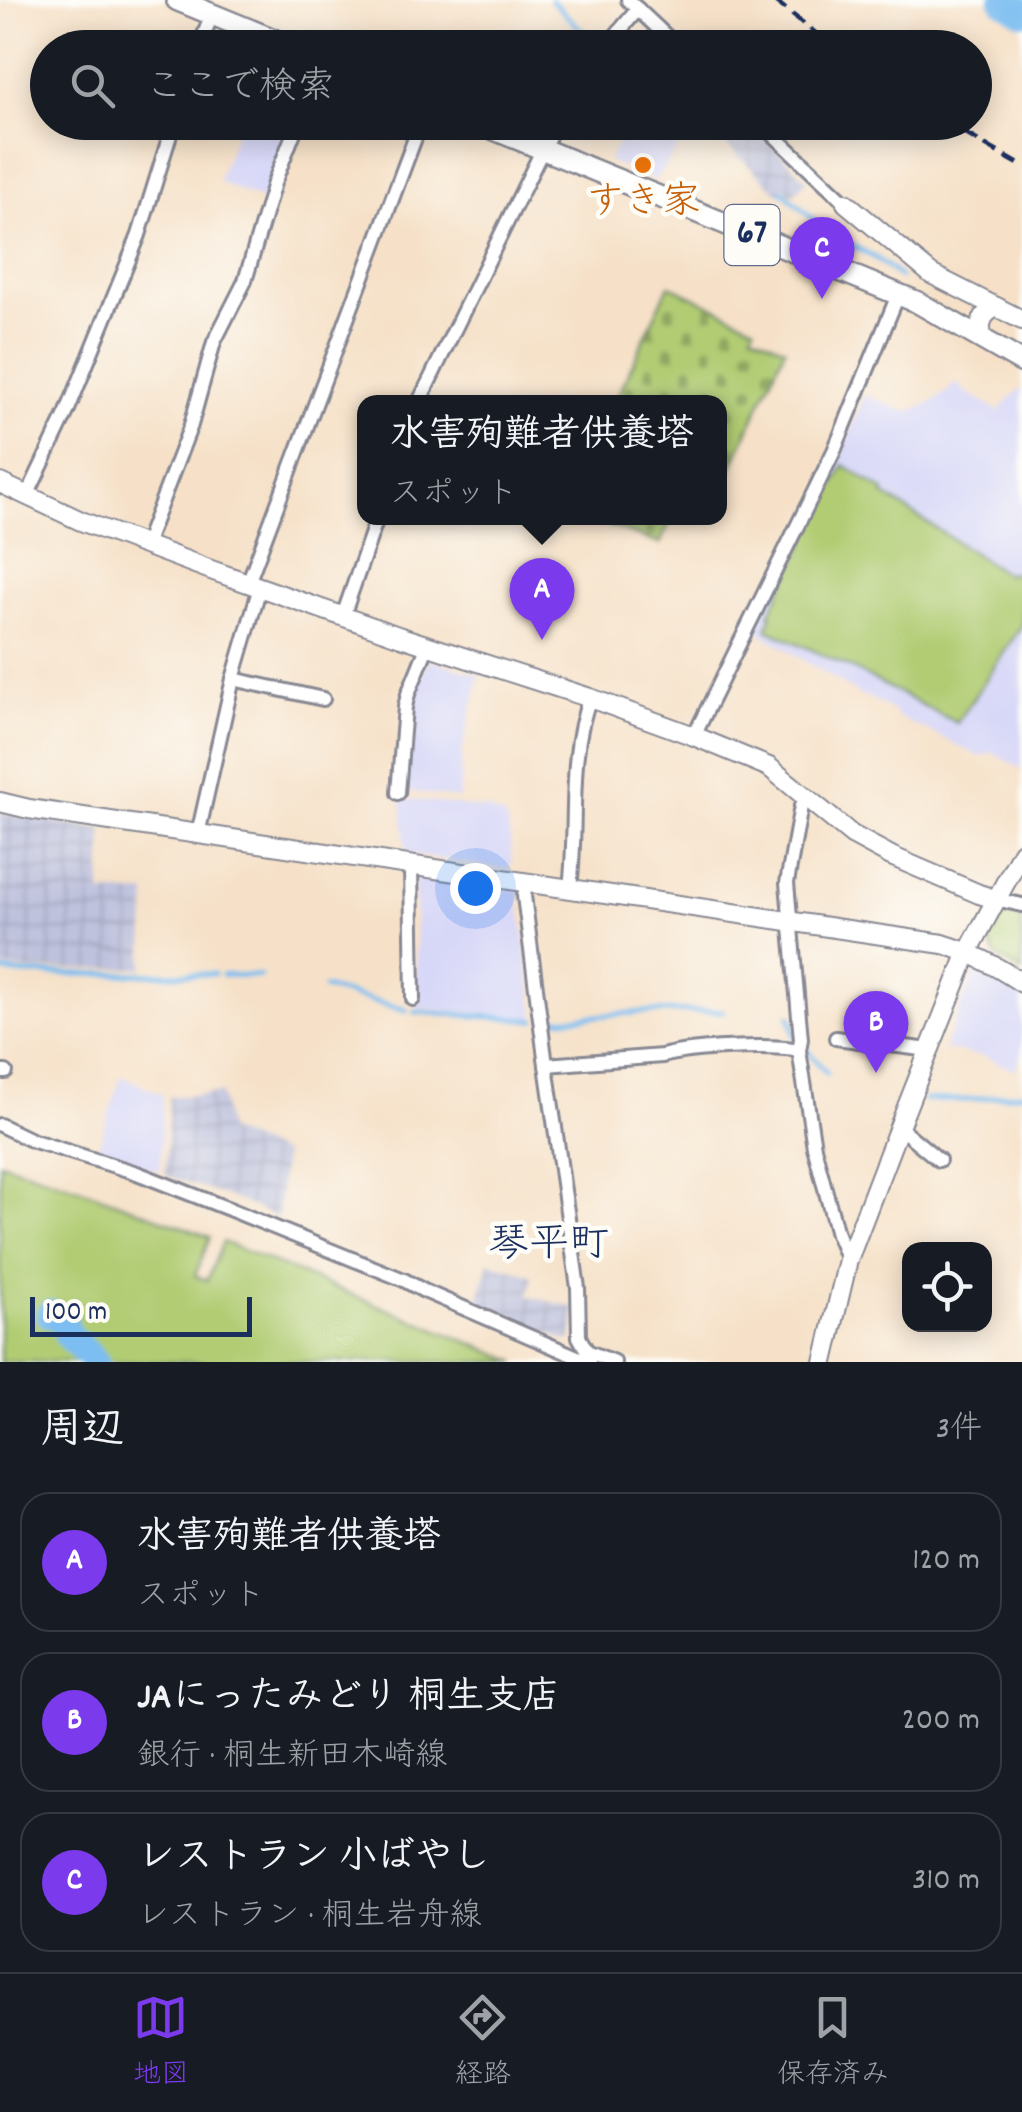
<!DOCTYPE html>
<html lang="ja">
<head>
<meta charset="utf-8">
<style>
  :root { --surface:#171b24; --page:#20242c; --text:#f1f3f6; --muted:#9ea1a6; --line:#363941; --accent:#7c3aed }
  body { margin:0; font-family:Dekko,"Klee One",sans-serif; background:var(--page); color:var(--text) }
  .controls { position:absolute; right:30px; bottom:30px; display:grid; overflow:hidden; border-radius:20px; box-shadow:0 5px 25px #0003 }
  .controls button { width:90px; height:90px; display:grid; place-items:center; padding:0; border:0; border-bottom:2px solid var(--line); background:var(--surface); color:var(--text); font:50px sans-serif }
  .scale { position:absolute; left:30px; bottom:25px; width:222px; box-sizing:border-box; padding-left:10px; border:5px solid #1b2f5e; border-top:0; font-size:28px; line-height:35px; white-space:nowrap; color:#1b2f5e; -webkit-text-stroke:8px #fdfcf7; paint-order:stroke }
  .you { position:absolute; left:475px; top:888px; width:35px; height:35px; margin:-25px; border:8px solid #fff; border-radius:50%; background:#1a73e8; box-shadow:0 0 0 15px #1a73e833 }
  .badge { display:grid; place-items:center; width:65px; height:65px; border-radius:50%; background:var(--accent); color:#fff; font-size:32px; font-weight:700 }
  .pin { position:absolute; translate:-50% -82px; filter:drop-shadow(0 2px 5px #0008) }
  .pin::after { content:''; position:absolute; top:52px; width:35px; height:30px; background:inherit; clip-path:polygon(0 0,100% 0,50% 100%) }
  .popup { position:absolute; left:357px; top:395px; width:370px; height:130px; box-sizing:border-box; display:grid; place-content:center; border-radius:20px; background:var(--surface); filter:drop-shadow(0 2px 8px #0005); font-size:32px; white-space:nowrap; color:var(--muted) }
  .popup b { font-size:38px; color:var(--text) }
  .popup::after { content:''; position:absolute; left:50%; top:100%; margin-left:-20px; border:20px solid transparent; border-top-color:var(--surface) }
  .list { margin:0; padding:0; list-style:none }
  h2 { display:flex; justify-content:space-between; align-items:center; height:130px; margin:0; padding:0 40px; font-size:42px }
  h2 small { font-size:32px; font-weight:400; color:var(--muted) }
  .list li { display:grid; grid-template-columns:65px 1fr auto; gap:30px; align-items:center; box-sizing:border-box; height:140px; margin:0 20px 20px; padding:0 20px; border:2px solid var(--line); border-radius:30px }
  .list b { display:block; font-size:38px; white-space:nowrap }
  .list p { margin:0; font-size:32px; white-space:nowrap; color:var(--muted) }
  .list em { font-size:32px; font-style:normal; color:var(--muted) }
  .icon { flex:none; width:55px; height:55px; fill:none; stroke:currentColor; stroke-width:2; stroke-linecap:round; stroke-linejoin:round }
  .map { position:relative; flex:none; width:1022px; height:1362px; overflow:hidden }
  .search { position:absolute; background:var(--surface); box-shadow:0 5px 25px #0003; left:30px; right:30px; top:30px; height:110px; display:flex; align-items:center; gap:25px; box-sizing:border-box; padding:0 35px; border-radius:55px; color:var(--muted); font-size:38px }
  .sheet { height:610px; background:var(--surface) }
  nav { display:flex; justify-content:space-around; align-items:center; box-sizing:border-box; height:140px; border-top:2px solid var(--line); background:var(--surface); font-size:28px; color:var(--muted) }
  nav a { display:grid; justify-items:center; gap:5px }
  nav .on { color:var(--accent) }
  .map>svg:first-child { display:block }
  .built { fill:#d7d7f8 }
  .industrial { fill:url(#industrial-grid) }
  .green { fill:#b1cc73; stroke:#667e68; stroke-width:2.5 }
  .cemetery { fill:url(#cemetery-stones); stroke:#667e68; stroke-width:2.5 }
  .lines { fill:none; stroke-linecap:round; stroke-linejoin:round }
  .stream { stroke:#7bbef1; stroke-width:5 }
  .river { stroke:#7bbef1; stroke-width:28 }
  .street-casing { stroke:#888893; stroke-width:18 }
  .secondary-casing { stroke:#888893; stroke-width:22 }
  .primary-casing { stroke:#888893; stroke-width:25 }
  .street { stroke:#fff; stroke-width:12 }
  .secondary { stroke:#fff; stroke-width:18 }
  .primary { stroke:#fff; stroke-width:20 }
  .rail { stroke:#1b2f5e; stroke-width:5; stroke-dasharray:15 8; stroke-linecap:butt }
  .food-dot { fill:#e8710a; stroke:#fdfcf7; stroke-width:4 }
  .labels { text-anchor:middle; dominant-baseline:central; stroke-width:9; stroke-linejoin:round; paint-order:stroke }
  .shield { fill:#fdfcf7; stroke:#5f6c8c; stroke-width:2.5 }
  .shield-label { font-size:35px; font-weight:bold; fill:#1b2f5e }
  .food-label { font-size:38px; fill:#c56008; stroke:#fdfcf7 }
  .neighbourhood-label { font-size:40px; fill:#1b2f5e; stroke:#fdfcf7 }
</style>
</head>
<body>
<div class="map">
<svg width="1022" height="1362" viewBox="0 0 1022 1362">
  <defs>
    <pattern id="industrial-grid" width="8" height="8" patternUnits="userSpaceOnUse" patternTransform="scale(2.5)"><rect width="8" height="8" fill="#bfc2dd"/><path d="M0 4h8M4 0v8" fill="none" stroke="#a4a7c0"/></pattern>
    <pattern id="cemetery-stones" width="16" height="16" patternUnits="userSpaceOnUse" patternTransform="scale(2.5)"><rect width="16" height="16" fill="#b1cc73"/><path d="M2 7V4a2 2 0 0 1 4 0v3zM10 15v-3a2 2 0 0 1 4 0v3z" fill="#8fa662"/></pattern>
  </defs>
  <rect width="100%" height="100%" fill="#fdfcf7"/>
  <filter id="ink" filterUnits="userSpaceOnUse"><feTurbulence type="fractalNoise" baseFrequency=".01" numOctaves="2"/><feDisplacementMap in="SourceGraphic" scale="20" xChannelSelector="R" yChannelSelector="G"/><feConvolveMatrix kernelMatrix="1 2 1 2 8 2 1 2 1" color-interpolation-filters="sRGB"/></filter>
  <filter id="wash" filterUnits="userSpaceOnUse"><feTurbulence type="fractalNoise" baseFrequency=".0048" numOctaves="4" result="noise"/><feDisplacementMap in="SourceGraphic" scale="40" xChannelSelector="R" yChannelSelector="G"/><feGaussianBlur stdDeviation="2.25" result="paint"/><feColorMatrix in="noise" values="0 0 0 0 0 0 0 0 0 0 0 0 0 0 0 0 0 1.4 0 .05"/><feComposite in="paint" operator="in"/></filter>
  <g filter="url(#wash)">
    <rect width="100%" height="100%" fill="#f6e1c8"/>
    <g class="built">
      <polygon points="239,123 294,123 263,201 218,181"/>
      <polygon points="693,123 695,124 655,180 608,161 629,123"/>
      <polygon points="955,382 969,394 999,411 1014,394 1022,389 1022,769 992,752 980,757 921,727 919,728 895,715 895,712 867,696 865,698 754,629 839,459 865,395 907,412 929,404 949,390"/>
      <polygon points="429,659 480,675 463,746 459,799 402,790 410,703"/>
      <polygon points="401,798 492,810 493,814 503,816 508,823 512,863 507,869 406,854"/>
      <polygon points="418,875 518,891 535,1018 417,1008 415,879"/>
      <polygon points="986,972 1022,994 1022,1051 1015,1070 985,1057 944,1049 973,976"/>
      <polygon points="121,1076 163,1095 160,1169 157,1171 96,1153"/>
    </g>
    <g class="industrial">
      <polygon points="693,123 750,123 807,180 792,195 784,188 779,194 727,145 731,141 708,123 703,128"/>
      <polygon points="0,813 103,830 101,893 147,893 143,968 28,970 0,967"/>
      <polygon points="221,1093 228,1131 283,1154 277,1218 242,1202 165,1175 169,1097"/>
      <polygon points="489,1262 533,1276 528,1296 576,1308 572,1339 567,1341 477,1303"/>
    </g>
    <g class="green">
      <polygon points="844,465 884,491 883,494 1007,575 1011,572 1022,579 1022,625 957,723 847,666 767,629 772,615 769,614"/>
      <polygon points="1008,907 1022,910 1022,972 995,955 988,938 1002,909"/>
      <polygon points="0,1162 79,1188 210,1237 195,1276 207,1280 223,1242 517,1362 0,1362"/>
    </g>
    <g class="cemetery">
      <polygon points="669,285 755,326 752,333 785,348 724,485 720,484 720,402 615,402"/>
      <polygon points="595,518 672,518 660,544 599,522 599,519"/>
    </g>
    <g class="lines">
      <g class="stream">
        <polyline points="551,0 600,48"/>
        <polyline points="719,135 730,143"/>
        <polyline points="782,191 825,230 877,259 900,277"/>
        <polyline points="0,971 24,974 214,974"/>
        <polyline points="222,975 260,976"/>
        <polyline points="324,988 406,1010"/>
        <polyline points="415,1012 535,1020"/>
        <polyline points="790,1016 796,1039"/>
        <polyline points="547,1020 644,1012 723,1011"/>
        <polyline points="806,1049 827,1073"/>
        <polyline points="925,1100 966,1100 1022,1093"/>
      </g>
      <g class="river">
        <polyline points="1004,0 1022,11"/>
        <polyline points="50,1314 63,1319 68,1335 95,1362"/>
      </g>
    </g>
  </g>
  <g filter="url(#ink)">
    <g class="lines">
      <defs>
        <g id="street">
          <polyline points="628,0 679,48"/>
          <polyline points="199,48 212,14"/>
          <polyline points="605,48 638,9"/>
          <polyline points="760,122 846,203"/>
          <polyline points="419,402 556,122"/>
          <polyline points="27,496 67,412 139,235 174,122"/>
          <polyline points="145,545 191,425 214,342 245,281 274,183 298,122"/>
          <polyline points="248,583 421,122"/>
          <polyline points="343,616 377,518"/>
          <polyline points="233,679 323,699"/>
          <polyline points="694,736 834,451 898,295"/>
          <polyline points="398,793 405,707 408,694 428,645"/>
          <polyline points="805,797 801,806 787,883 801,1039 799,1050 814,1147 837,1234 848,1260"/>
          <polyline points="198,834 233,679 260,587"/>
          <polyline points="411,865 413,999"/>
          <polyline points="527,882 524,896 546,1065 578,1288 579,1337 587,1351 614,1362"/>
          <path d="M570,887C578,826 567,757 590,698"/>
          <polyline points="995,899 1022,905"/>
          <polyline points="836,1038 929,1050"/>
          <path d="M546,1065L662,1056C691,1048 770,1044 799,1050"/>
          <polyline points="0,1072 6,1072"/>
          <polyline points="0,1125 31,1140 137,1173 229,1209 404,1280 424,1291 589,1362"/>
          <polyline points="899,1127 939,1160"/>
        </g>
        <g id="secondary">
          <polyline points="846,203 931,274 1022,320"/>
          <path d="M983,339C978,324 982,313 997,307"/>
          <polyline points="0,483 81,521 211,570 401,637 590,698 694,736 769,767 852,835 891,856 979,894 995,899"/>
          <path d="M0,802L29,809L943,944C973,953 996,966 1022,983"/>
          <polyline points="824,1362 848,1260 899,1127 968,952 1022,852"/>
        </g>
        <g id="primary">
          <polyline points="177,0 294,48"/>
          <polyline points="476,122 917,302 1022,362"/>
        </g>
      </defs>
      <use href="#street" class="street-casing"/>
      <use href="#secondary" class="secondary-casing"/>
      <use href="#primary" class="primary-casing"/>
      <use href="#street" class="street"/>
      <use href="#secondary" class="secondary"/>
      <use href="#primary" class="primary"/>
      <g class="rail">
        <polyline points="774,0 834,48"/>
        <polyline points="945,122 1022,166"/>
      </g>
    </g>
  </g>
  <circle class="food-dot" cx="643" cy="165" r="10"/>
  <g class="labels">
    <rect class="shield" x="724.5" y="205" width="55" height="60" rx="8"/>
    <g class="shield-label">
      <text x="752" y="235">67</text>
    </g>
    <g class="food-label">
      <text x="643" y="204">すき家</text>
    </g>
    <g class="neighbourhood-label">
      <text x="549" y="1247">琴平町</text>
    </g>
  </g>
</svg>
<div class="controls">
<button><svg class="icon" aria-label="locate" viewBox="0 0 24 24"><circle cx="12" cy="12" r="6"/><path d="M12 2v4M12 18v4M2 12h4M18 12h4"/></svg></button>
</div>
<div class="scale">100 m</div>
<div class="you"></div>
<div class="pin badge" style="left:542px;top:640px">A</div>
<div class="popup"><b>水害殉難者供養塔</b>スポット</div>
<div class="pin badge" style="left:876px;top:1073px">B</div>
<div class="pin badge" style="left:822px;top:299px">C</div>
<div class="search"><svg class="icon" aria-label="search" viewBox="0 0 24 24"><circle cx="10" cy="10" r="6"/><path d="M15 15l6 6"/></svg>ここで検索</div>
</div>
<section class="sheet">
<h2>周辺<small>3件</small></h2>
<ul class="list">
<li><span class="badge">A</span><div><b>水害殉難者供養塔</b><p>スポット</p></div><em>120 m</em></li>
<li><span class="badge">B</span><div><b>JAにったみどり 桐生支店</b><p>銀行 · 桐生新田木崎線</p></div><em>200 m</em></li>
<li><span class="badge">C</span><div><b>レストラン 小ばやし</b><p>レストラン · 桐生岩舟線</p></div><em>310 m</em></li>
</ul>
</section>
<nav>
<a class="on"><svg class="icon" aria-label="map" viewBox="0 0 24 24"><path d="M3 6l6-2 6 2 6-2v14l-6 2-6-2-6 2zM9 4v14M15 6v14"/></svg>地図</a>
<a><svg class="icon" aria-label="directions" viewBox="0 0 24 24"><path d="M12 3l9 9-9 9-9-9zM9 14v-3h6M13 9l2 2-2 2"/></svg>経路</a>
<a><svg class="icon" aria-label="saved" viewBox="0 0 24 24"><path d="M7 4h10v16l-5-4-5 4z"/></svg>保存済み</a>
</nav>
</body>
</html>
